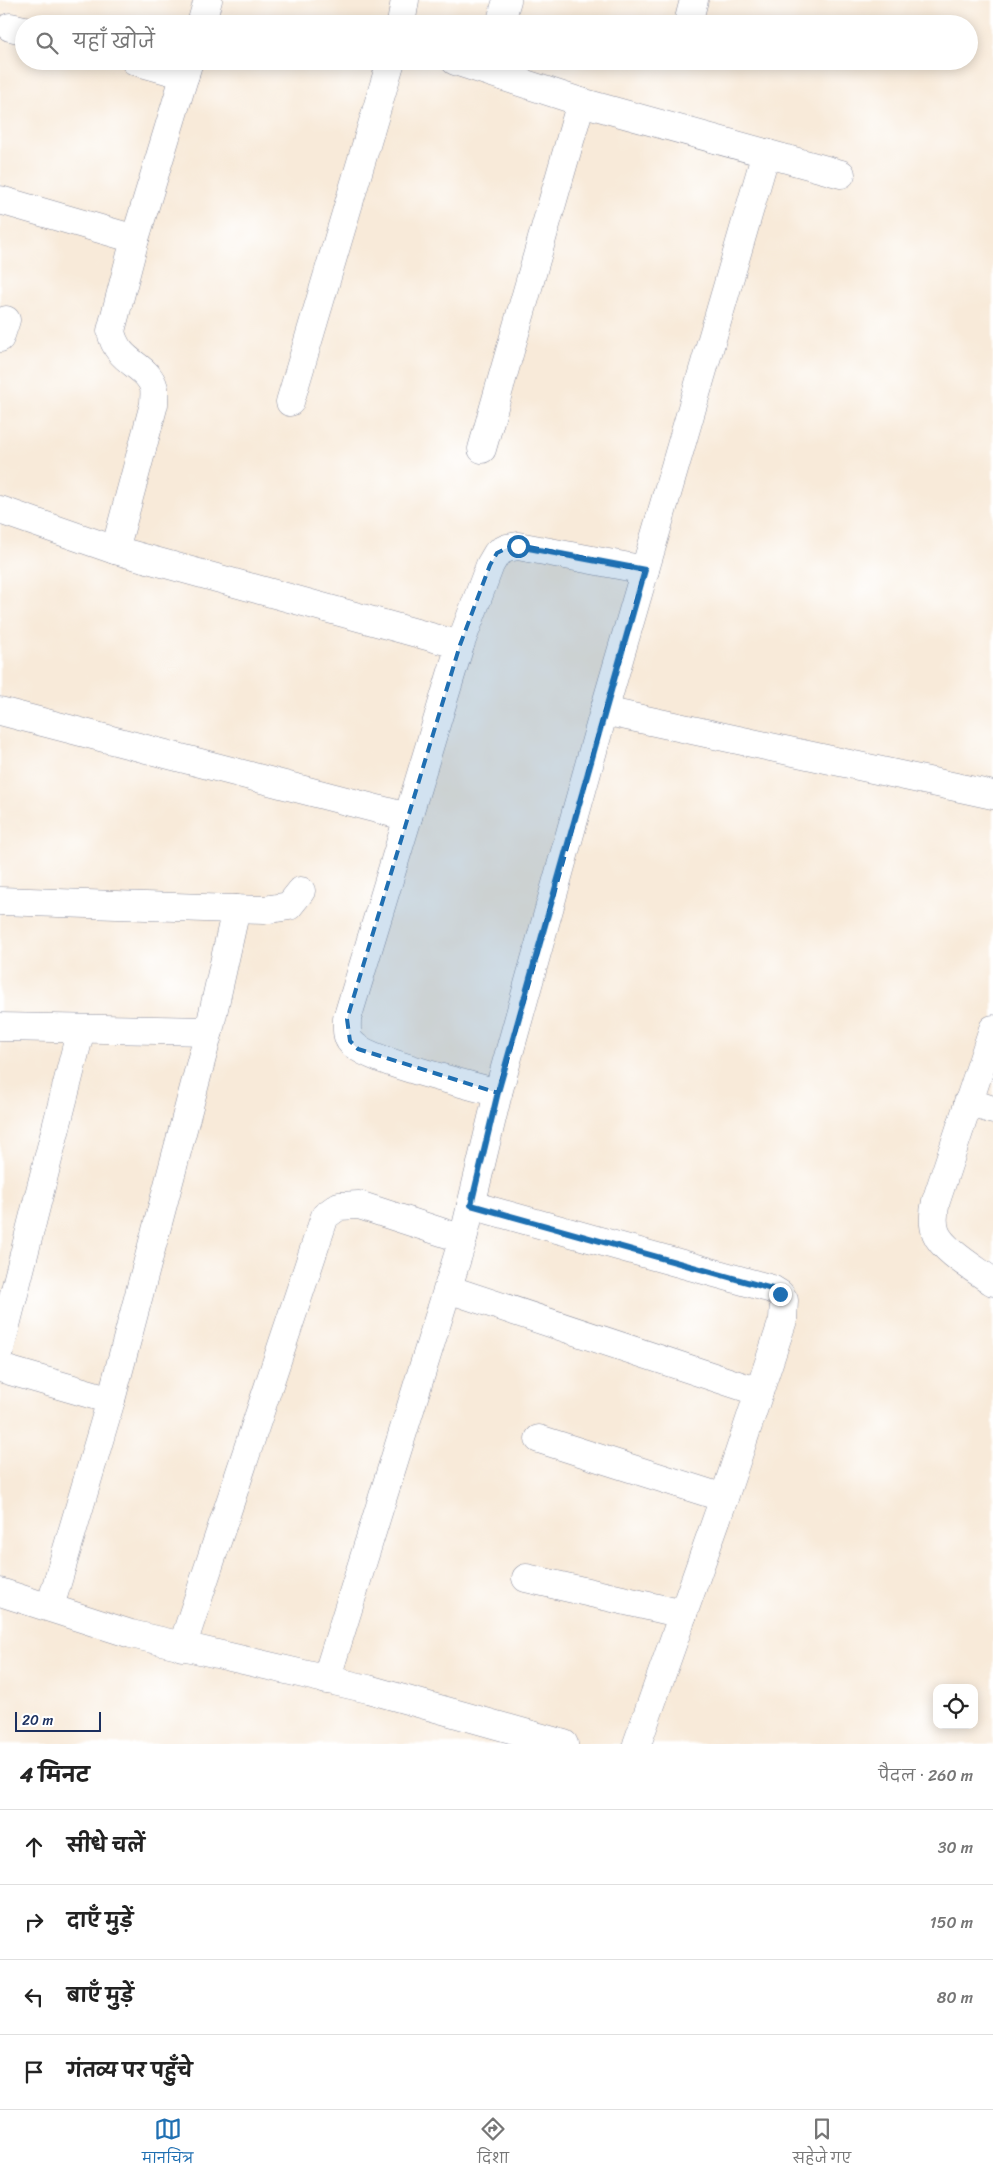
<!DOCTYPE html>
<html lang="hi">
<head>
<meta charset="utf-8">
<style>
  :root { --surface:#fff; --page:#f2f2f2; --text:#222; --muted:#767676; --line:#e0e0e0; --accent:#1f6fb2 }
  body { margin:0; font-family:Sriracha,"Playpen Sans Deva",sans-serif; background:var(--page); color:var(--text) }
  .controls { position:absolute; right:15px; bottom:15px; display:grid; overflow:hidden; border-radius:10px; box-shadow:0 2px 12px #0003 }
  .controls button { width:45px; height:45px; display:grid; place-items:center; padding:0; border:0; border-bottom:1px solid var(--line); background:var(--surface); color:var(--text); font:25px sans-serif }
  .scale { position:absolute; left:15px; bottom:12px; width:86px; box-sizing:border-box; padding-left:5px; border:2px solid #1b2f5e; border-top:0; font-size:14px; line-height:18px; white-space:nowrap; color:#1b2f5e; -webkit-text-stroke:4px #fff; paint-order:stroke }
  .stop { position:absolute; width:15px; height:15px; margin:-11px; border:4px solid #1f6fb2; border-radius:50%; background:#fff }
  .stop.end { background:#1f6fb2; border-color:#fff; box-shadow:0 1px 5px #0008 }
  .list { margin:0; padding:0; list-style:none }
  h2 { display:flex; justify-content:space-between; align-items:center; height:65px; margin:0; padding:0 20px; font-size:21px }
  h2 small { font-size:16px; font-weight:400; color:var(--muted) }
  .list li { display:grid; grid-template-columns:32px 1fr auto; gap:15px; align-items:center; box-sizing:border-box; height:75px; padding:0 20px; border-top:1px solid var(--line) }
  .list b { display:block; font-size:19px; white-space:nowrap }
  .list em { font-size:16px; font-style:normal; color:var(--muted) }
  .icon { flex:none; width:28px; height:28px; fill:none; stroke:currentColor; stroke-width:2; stroke-linecap:round; stroke-linejoin:round }
  .map { position:relative; flex:none; width:993px; height:1744px; overflow:hidden }
  .search { position:absolute; background:var(--surface); box-shadow:0 2px 12px #0003; left:15px; right:15px; top:15px; height:55px; display:flex; align-items:center; gap:12px; box-sizing:border-box; padding:0 18px; border-radius:28px; color:var(--muted); font-size:19px }
  .sheet { height:365px; background:var(--surface) }
  nav { display:flex; justify-content:space-around; align-items:center; box-sizing:border-box; height:70px; border-top:1px solid var(--line); background:var(--surface); font-size:14px; color:var(--muted) }
  nav a { display:grid; justify-items:center; gap:2px }
  nav .on { color:var(--accent) }
  .map>svg:first-child { display:block }
  .lines { fill:none; stroke-linecap:round; stroke-linejoin:round }
  .minor-casing { stroke:#8a8c9c; stroke-width:29 }
  .minor { stroke:#fff; stroke-width:28 }
  .route { stroke:#1f6fb2; stroke-width:6 }
  .marked { fill:#1f6fb2; fill-opacity:0.2; stroke:#1f6fb2; stroke-width:4; stroke-dasharray:10 6; stroke-linejoin:round }
</style>
</head>
<body>
<div class="map">
<svg width="993" height="1744" viewBox="0 0 993 1744">
  <rect width="100%" height="100%" fill="#fff"/>
  <filter id="ink" filterUnits="userSpaceOnUse"><feTurbulence type="fractalNoise" baseFrequency=".02" numOctaves="2"/><feDisplacementMap in="SourceGraphic" scale="10" xChannelSelector="R" yChannelSelector="G"/><feConvolveMatrix kernelMatrix="1 2 1 2 8 2 1 2 1" color-interpolation-filters="sRGB"/></filter>
  <filter id="wash" filterUnits="userSpaceOnUse"><feTurbulence type="fractalNoise" baseFrequency=".0096" numOctaves="4" result="noise"/><feDisplacementMap in="SourceGraphic" scale="20" xChannelSelector="R" yChannelSelector="G"/><feGaussianBlur stdDeviation="1.12" result="paint"/><feColorMatrix in="noise" values="0 0 0 0 0 0 0 0 0 0 0 0 0 0 0 0 0 1.4 0 .05"/><feComposite in="paint" operator="in"/></filter>
  <g filter="url(#wash)">
    <rect width="100%" height="100%" fill="#f8ead9"/>
  </g>
  <g filter="url(#ink)">
    <g class="lines">
      <defs>
        <g id="minor">
          <polyline points="688,23 694,0"/>
          <polyline points="201,24 208,0"/>
          <polyline points="401,24 405,0"/>
          <polyline points="500,24 507,0"/>
          <polyline points="10,27 24,30"/>
          <polyline points="135,61 185,75"/>
          <polyline points="455,61 581,102 841,174"/>
          <polyline points="0,200 135,239"/>
          <polyline points="0,338 6,320"/>
          <polyline points="290,402 391,61"/>
          <polyline points="482,449 581,102"/>
          <polyline points="0,510 115,550 460,645"/>
          <path d="M115,550L154,404C154,399 155,393 154,388C148,364 117,364 111,331L135,239L189,61"/>
          <polyline points="0,711 408,817"/>
          <polyline points="604,711 993,795"/>
          <polyline points="0,901 264,910 289,906 301,891"/>
          <polyline points="0,1027 209,1031"/>
          <path d="M993,1029L936,1201C934,1210 932,1223 936,1233C943,1251 977,1270 993,1282"/>
          <path d="M498,1093C471,1085 364,1061 350,1041C346,1035 347,1026 347,1019L460,645L490,565L497,553L507,548L518,546L645,570"/>
          <polyline points="968,1102 993,1110"/>
          <polyline points="471,1205 772,1289 780,1294 784,1300 783,1320 724,1498 637,1744"/>
          <polyline points="448,1289 759,1392"/>
          <polyline points="0,1349 81,1029"/>
          <polyline points="0,1368 111,1400 50,1607"/>
          <polyline points="111,1400 209,1031 236,909"/>
          <polyline points="539,1439 724,1498"/>
          <polyline points="526,1578 683,1614"/>
          <polyline points="0,1592 131,1634 368,1689 564,1744"/>
          <polyline points="182,1647 325,1216 339,1206 359,1205 463,1239"/>
          <polyline points="326,1680 463,1239 498,1093 604,711 766,153"/>
        </g>
      </defs>
      <use href="#minor" class="minor-casing"/>
      <use href="#minor" class="minor"/>
    </g>
  </g>
  <g class="lines" filter="url(#ink)">
    <polyline class="route" points="518,546 645,570 498,1092 471,1205 772,1289 780,1294"/>
  </g>
  <path class="marked" d="M529,547L645,570L498,1093L358,1049L350,1041L347,1019L460,645L490,565L497,553L507,548Z"/>
</svg>
<div class="controls">
<button><svg class="icon" aria-label="locate" viewBox="0 0 24 24"><circle cx="12" cy="12" r="6"/><path d="M12 2v4M12 18v4M2 12h4M18 12h4"/></svg></button>
</div>
<div class="scale">20 m</div>
<div class="stop" style="left:518px;top:546px"></div>
<div class="stop end" style="left:780px;top:1294px"></div>
<div class="search"><svg class="icon" aria-label="search" viewBox="0 0 24 24"><circle cx="10" cy="10" r="6"/><path d="M15 15l6 6"/></svg>यहाँ खोजें</div>
</div>
<section class="sheet">
<h2>4 मिनट<small>पैदल · 260 m</small></h2>
<ul class="list">
<li><svg class="icon" aria-label="ahead" viewBox="0 0 24 24"><path d="M12 20V5M6 11l6-6 6 6"/></svg><div><b>सीधे चलें</b></div><em>30 m</em></li>
<li><svg class="icon" aria-label="right" viewBox="0 0 24 24"><path d="M7 20v-9h11M14 6l5 5-5 5"/></svg><div><b>दाएँ मुड़ें</b></div><em>150 m</em></li>
<li><svg class="icon" aria-label="left" viewBox="0 0 24 24"><path d="M17 20v-9H6M10 6l-5 5 5 5"/></svg><div><b>बाएँ मुड़ें</b></div><em>80 m</em></li>
<li><svg class="icon" aria-label="arrive" viewBox="0 0 24 24"><path d="M6 21V4h12l-3 4 3 4H6"/></svg><div><b>गंतव्य पर पहुँचे</b></div></li>
</ul>
</section>
<nav>
<a class="on"><svg class="icon" aria-label="map" viewBox="0 0 24 24"><path d="M3 6l6-2 6 2 6-2v14l-6 2-6-2-6 2zM9 4v14M15 6v14"/></svg>मानचित्र</a>
<a><svg class="icon" aria-label="directions" viewBox="0 0 24 24"><path d="M12 3l9 9-9 9-9-9zM9 14v-3h6M13 9l2 2-2 2"/></svg>दिशा</a>
<a><svg class="icon" aria-label="saved" viewBox="0 0 24 24"><path d="M7 4h10v16l-5-4-5 4z"/></svg>सहेजे गए</a>
</nav>
</body>
</html>
